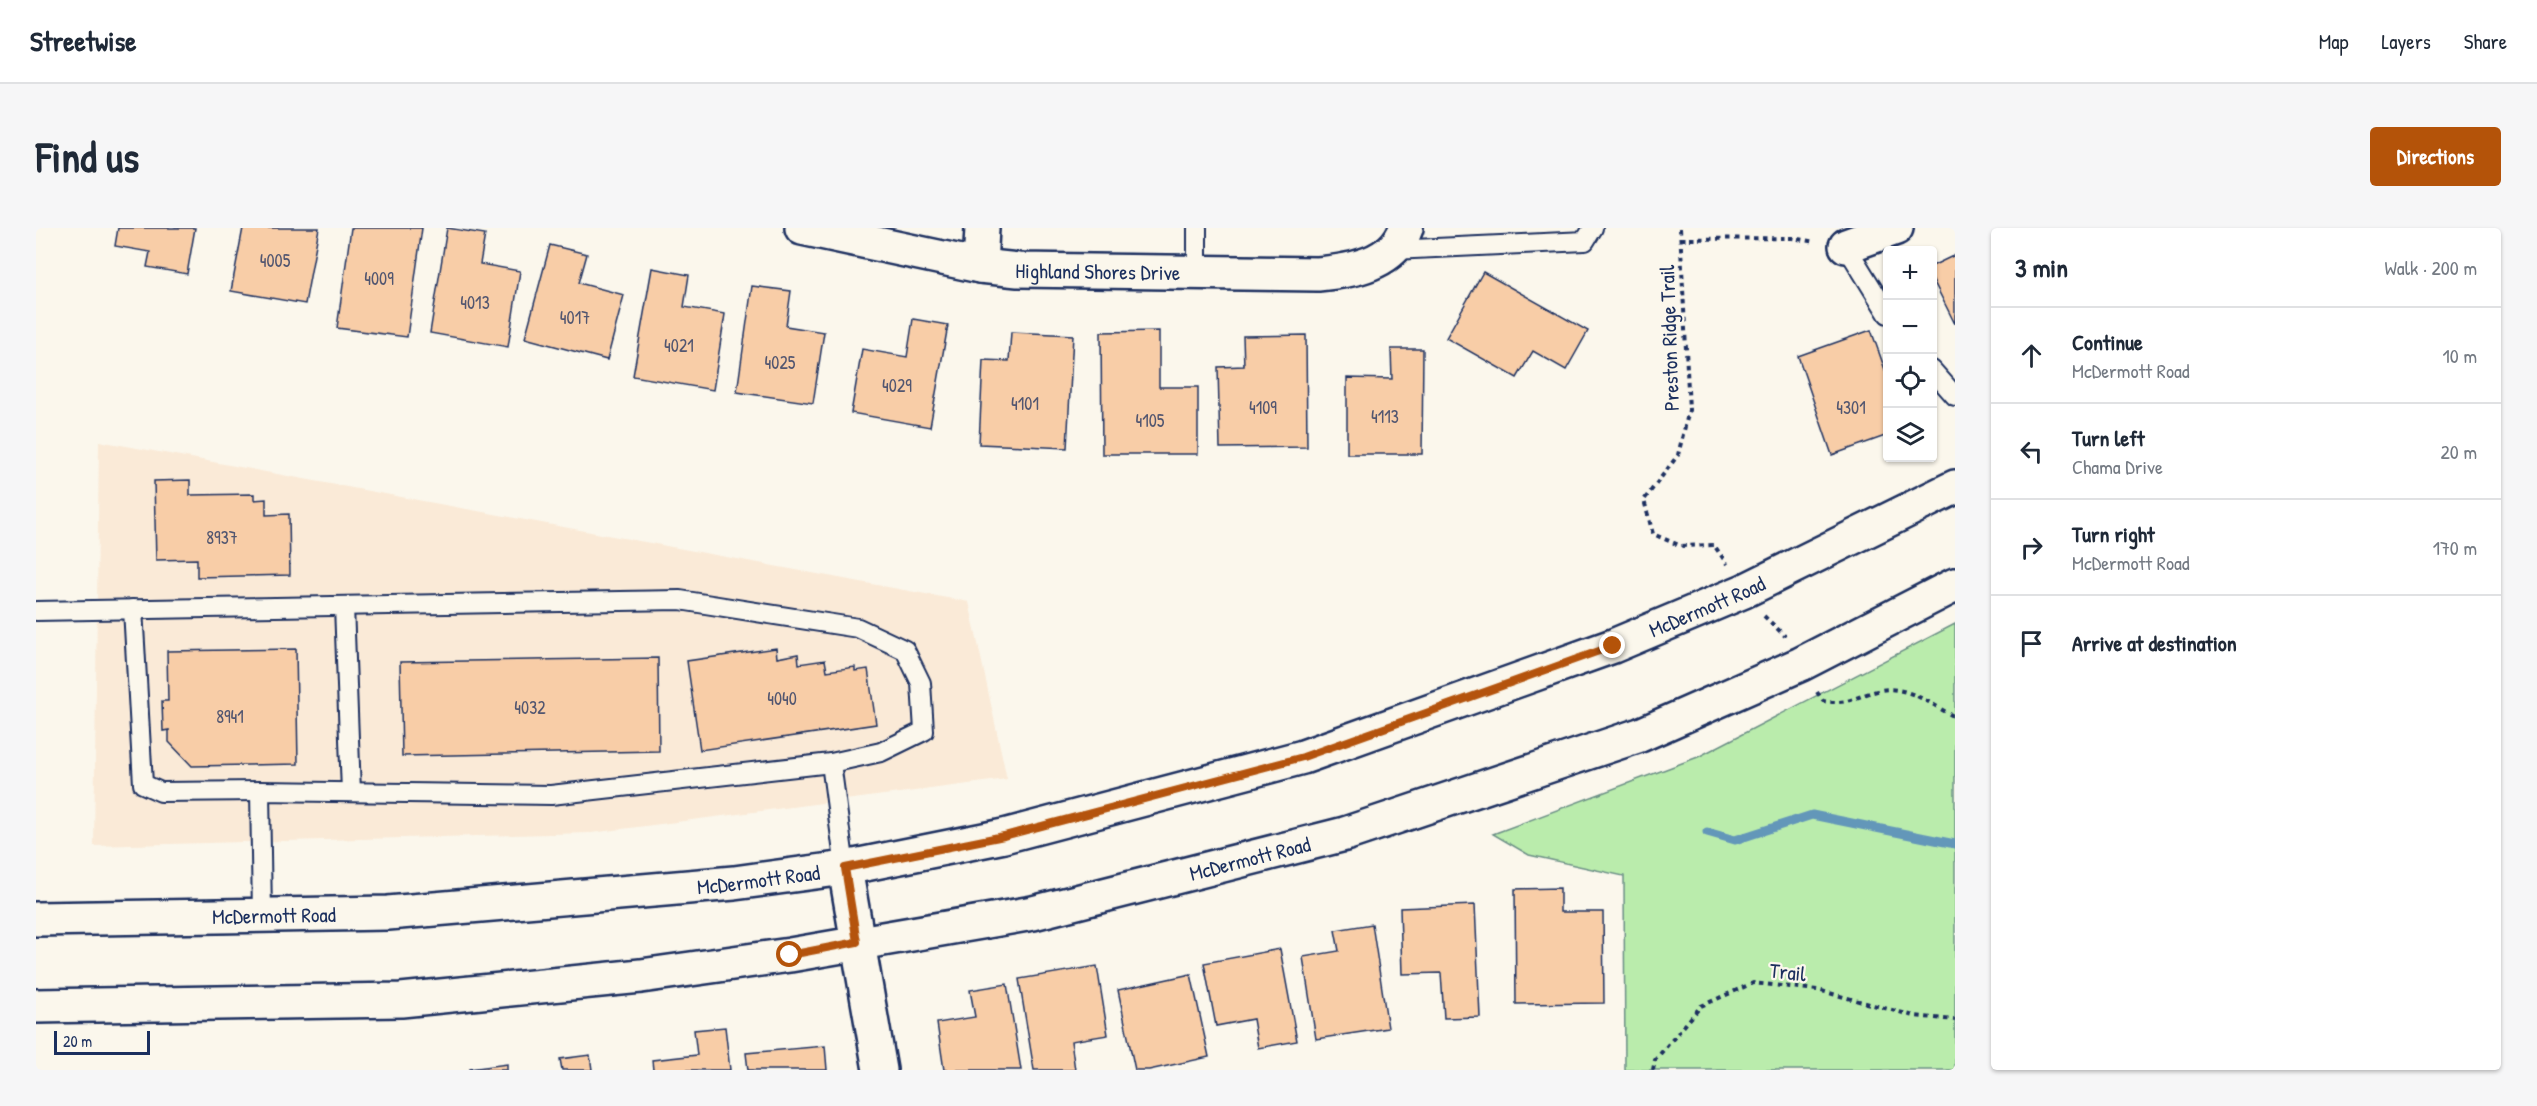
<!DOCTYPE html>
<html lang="en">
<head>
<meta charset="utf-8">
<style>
  :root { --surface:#fff; --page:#f6f6f7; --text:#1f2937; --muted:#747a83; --line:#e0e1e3; --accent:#b45309 }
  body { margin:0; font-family:"Patrick Hand",sans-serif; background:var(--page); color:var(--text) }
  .controls { position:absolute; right:18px; top:18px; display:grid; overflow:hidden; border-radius:6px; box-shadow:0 2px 4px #0004 }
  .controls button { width:54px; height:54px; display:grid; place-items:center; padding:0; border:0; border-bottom:2px solid var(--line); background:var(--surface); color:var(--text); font:30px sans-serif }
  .scale { position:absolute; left:18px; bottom:15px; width:96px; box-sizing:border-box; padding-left:6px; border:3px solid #1b2f5e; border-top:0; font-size:16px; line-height:21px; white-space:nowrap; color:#1b2f5e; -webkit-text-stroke:4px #fbf7ec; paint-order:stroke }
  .stop { position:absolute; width:18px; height:18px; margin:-14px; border:4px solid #b45309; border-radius:50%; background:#fff }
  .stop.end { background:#b45309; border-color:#fff; box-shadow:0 2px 6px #0008 }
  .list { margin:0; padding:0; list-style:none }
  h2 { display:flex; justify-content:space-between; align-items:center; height:78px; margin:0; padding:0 24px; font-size:26px }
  h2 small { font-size:20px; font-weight:400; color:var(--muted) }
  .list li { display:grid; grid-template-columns:39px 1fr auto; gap:18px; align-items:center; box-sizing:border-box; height:96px; padding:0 24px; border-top:2px solid var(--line) }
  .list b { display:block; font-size:22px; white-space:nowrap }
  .list p { margin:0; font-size:20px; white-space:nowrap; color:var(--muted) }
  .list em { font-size:20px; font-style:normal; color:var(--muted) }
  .icon { flex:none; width:33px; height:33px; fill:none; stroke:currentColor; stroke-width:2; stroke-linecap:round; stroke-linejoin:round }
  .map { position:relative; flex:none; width:1919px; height:842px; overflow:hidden; border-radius:6px }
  header { display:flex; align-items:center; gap:36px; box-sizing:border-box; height:84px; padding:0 30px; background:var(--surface); border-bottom:2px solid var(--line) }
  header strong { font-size:28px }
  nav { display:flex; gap:33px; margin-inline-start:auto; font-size:21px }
  .intro { display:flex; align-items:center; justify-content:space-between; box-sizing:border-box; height:144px; padding:0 36px }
  h1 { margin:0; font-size:42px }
  .button { padding:15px 27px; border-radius:6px; background:var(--accent); color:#fff; font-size:21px; font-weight:700 }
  main { display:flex; gap:36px; padding:0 36px }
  aside { flex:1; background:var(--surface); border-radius:6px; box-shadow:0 2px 4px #0004 }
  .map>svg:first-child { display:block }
  .built { fill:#faead7 }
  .green { fill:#baecac; stroke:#6a8e85; stroke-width:1.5 }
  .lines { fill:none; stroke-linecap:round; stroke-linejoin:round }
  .stream { stroke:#6497b9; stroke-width:9 }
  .building { fill:#f8cda7; stroke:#1b2f5e; stroke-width:1.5 }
  .lane-casing { stroke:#1b2f5e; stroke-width:22 }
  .street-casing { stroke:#1b2f5e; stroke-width:38 }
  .secondary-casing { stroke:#1b2f5e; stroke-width:38 }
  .path { stroke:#1b2f5e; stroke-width:4; stroke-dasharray:4.5 4.5; stroke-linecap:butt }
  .lane { stroke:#fbf7ec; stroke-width:18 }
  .street { stroke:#fbf7ec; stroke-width:33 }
  .secondary { stroke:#fbf7ec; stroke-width:33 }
  .route { stroke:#b45309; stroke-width:8 }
  .labels { text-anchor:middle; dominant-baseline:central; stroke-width:4.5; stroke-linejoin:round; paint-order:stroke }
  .number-label { font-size:18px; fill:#525670 }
  .street-label { font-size:21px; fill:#1b2f5e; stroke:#fbf7ec }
</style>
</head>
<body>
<header>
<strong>Streetwise</strong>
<nav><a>Map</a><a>Layers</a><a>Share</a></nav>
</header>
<div class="intro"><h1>Find us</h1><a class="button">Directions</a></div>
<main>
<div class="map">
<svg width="1919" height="842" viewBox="0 0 1919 842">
  <rect width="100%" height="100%" fill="#fbf7ec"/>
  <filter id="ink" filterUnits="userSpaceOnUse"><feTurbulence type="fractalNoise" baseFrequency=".0167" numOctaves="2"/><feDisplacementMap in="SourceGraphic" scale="12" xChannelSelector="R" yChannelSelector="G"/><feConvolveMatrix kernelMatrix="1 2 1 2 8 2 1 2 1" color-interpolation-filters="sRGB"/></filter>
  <g filter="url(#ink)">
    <polygon class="built" points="63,213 933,374 971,551 555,605 58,618"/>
    <polygon class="green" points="1919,396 1919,842 1589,842 1588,648 1493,627 1457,606 1662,529"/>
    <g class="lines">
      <polyline class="stream" points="1671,604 1699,612 1776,587 1919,616"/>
    </g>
    <g class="building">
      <polygon points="82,0 159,0 151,46 111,39 114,24 79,18"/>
      <polygon points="207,0 283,0 269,76 195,63"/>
      <polygon points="315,0 386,0 371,109 301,100"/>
      <polygon points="411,0 449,6 444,36 484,43 472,119 394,105"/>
      <polygon points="514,17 551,26 543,55 588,67 571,132 489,110"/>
      <polygon points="1919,27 1919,96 1896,50 1896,38"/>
      <polygon points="616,40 653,47 648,79 689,86 677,162 597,148"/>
      <polygon points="1447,44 1552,103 1530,142 1497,123 1481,150 1410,110"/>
      <polygon points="716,58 755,63 750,98 788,104 777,175 701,164"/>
      <polygon points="877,91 912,97 894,199 815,185 826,121 871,129"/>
      <polygon points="1835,102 1852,150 1852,207 1796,227 1762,128"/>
      <polygon points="1123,103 1123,159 1162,159 1162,226 1066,226 1065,104"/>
      <polygon points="975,104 1037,107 1031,220 943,216 947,132 973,133"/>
      <polygon points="1270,107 1271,219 1184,220 1182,139 1208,138 1207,108"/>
      <polygon points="1355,121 1387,121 1386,226 1311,226 1311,150 1356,151"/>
      <polygon points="154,252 154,267 218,266 218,272 230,271 230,287 253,286 254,347 161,349 161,331 120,332 118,253"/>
      <polygon points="740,420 741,430 762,426 763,436 789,432 791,443 819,439 819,443 832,441 840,496 664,522 651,433"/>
      <polygon points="260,421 262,536 156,538 133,514 133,502 127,503 126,473 132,473 131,423"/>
      <polygon points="622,430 623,523 366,528 364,434"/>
      <polygon points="1524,660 1524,684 1567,684 1568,775 1480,776 1479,661"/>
      <polygon points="1439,677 1444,789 1408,790 1405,745 1366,746 1364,680"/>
      <polygon points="1336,696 1352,800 1280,811 1267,729 1303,723 1299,702"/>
      <polygon points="1244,721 1261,813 1222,820 1217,791 1180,798 1168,735"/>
      <polygon points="1061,738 1072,807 1035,813 1039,842 998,842 983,751"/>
      <polygon points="1155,746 1173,829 1113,842 1099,842 1082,762"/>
      <polygon points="971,756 985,842 908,842 901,795 939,789 934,762"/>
      <polygon points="689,799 694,842 617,842 616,832 661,827 658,802"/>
      <polygon points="789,818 791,842 712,842 710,825"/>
      <polygon points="554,827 556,842 526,842 524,831"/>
      <polygon points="471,836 471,842 434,842 434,841"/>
    </g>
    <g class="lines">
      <defs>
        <g id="lane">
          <polyline points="1161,0 1161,44"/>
          <polyline points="1810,18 1852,86"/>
          <polyline points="1356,22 1549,13 1557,0"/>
          <polyline points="1896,142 1919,168"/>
          <polyline points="308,378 315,564"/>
          <polyline points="97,381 107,556 125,564 224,563 515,567 795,535"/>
          <polyline points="0,383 644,372 822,400 869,422 885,455 888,503 845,524 795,535 809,640"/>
          <polyline points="224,563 226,687"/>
        </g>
        <g id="street">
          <path id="s1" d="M766,0L944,38L982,42L1282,46C1315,43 1358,36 1370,0"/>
          <polyline points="1810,18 1860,0"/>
          <polyline points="944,38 946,0"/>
          <polyline points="809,640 844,842"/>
        </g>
        <g id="secondary">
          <path id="s2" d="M0,691L352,685L698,655L809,640L968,608L1267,529L1577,418L1708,363L1919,259"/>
          <path id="s3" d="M0,778L365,772L605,748L754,727L997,685L1309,606L1604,507L1765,436L1919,357"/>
        </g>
      </defs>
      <use href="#lane" class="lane-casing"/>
      <use href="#street" class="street-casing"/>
      <use href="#secondary" class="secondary-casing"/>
      <g class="path">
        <polyline points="1644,0 1653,182 1642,227 1608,272 1617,306 1645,318 1678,317 1691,336"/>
        <polyline points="1645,11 1756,10 1779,14"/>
        <polyline points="1728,388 1749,408"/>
        <path d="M1781,464L1787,473C1814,477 1817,469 1841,463C1869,455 1896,477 1919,489"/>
        <polyline points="1617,842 1619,832 1665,778 1717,755 1782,762 1878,788 1919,792"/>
      </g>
      <use href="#lane" class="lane"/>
      <use href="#street" class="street"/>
      <use href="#secondary" class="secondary"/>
    </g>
  </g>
  <g class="lines" filter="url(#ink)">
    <polyline class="route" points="754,727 821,714 809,640 968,608 1267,529 1577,418"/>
  </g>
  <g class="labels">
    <g class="number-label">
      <text x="239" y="32">4005</text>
      <text x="343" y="50">4009</text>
      <text x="439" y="74">4013</text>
      <text x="539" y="89">4017</text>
      <text x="643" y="117">4021</text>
      <text x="744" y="134">4025</text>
      <text x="861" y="157">4029</text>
      <text x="989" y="175">4101</text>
      <text x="1227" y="179">4109</text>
      <text x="1815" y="179">4301</text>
      <text x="1349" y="188">4113</text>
      <text x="1114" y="192">4105</text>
      <text x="186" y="309">8937</text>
      <text x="746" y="470">4040</text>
      <text x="494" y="479">4032</text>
      <text x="194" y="488">8941</text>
    </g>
    <g class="street-label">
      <text stroke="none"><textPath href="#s1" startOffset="300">Highland Shores Drive</textPath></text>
      <text transform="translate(1633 110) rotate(-92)">Preston Ridge Trail</text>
      <text stroke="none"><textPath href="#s2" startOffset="1714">McDermott Road</textPath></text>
      <text stroke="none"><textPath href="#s3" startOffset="1227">McDermott Road</textPath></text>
      <text stroke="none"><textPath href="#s2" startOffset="724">McDermott Road</textPath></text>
      <text stroke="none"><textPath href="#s2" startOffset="238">McDermott Road</textPath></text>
      <text transform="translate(1752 744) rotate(6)">Trail</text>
    </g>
  </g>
</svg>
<div class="controls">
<button>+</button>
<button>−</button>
<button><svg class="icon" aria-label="locate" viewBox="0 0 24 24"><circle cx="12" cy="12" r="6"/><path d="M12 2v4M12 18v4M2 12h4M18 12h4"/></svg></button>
<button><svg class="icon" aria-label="layers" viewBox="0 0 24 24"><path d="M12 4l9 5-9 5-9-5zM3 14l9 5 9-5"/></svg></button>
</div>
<div class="scale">20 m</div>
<div class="stop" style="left:754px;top:727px"></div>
<div class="stop end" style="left:1577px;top:418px"></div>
</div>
<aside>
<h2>3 min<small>Walk · 200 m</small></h2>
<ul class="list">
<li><svg class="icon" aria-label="ahead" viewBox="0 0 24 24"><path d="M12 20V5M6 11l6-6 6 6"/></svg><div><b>Continue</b><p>McDermott Road</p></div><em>10 m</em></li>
<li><svg class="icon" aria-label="left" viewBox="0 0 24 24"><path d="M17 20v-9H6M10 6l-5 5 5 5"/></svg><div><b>Turn left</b><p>Chama Drive</p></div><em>20 m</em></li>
<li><svg class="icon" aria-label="right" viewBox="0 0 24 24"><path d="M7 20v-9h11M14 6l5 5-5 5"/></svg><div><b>Turn right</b><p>McDermott Road</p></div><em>170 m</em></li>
<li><svg class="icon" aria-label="arrive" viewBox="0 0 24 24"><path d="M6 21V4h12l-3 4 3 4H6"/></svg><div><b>Arrive at destination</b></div></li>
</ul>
</aside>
</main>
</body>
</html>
